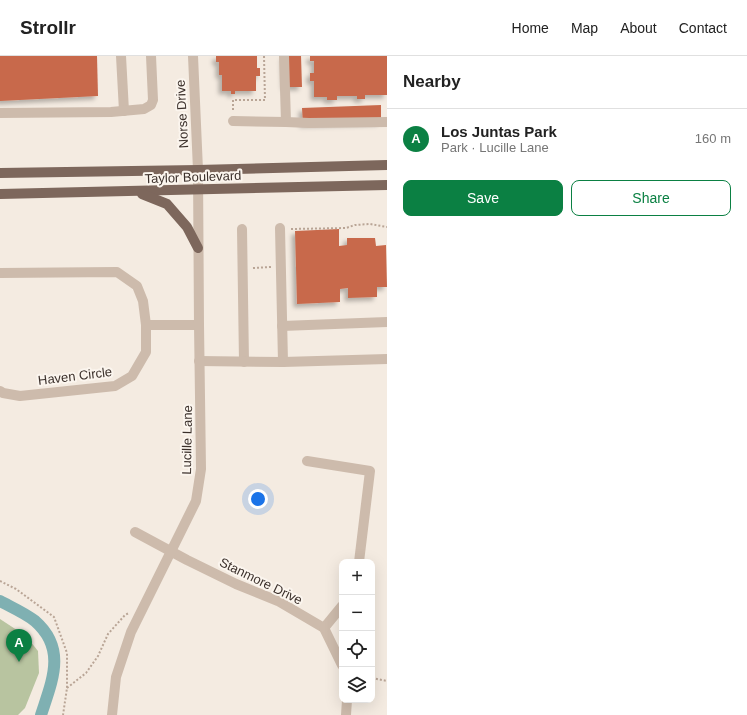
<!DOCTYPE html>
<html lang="en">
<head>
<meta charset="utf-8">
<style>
  :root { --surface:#fff; --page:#f6f6f6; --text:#222; --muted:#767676; --line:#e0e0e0; --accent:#0b8043 }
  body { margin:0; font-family:Arial,sans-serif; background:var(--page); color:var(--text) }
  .controls { position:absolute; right:12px; bottom:12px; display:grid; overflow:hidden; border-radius:8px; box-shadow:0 4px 16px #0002 }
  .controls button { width:36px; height:36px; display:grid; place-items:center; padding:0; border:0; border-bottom:1px solid var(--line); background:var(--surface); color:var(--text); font:20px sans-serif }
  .you { position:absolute; left:258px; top:443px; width:14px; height:14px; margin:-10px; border:3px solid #fff; border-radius:50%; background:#1a73e8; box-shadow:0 0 0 6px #1a73e833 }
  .badge { display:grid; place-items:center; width:26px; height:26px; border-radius:50%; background:var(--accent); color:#fff; font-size:13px; font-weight:700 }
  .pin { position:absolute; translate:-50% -33px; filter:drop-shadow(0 1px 2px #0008) }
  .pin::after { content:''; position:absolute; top:21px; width:14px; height:12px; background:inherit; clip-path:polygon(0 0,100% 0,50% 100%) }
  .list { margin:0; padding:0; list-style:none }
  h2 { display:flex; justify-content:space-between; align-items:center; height:52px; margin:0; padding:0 16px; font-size:17px }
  h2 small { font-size:13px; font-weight:400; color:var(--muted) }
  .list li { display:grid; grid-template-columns:26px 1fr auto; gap:12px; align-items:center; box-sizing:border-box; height:60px; padding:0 16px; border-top:1px solid var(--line) }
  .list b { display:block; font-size:15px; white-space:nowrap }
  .list p { margin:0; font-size:13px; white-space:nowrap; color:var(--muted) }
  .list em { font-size:13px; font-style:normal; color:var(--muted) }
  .actions { display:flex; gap:8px; padding:12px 16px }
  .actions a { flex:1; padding:9px 0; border:1px solid var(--accent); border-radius:8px; text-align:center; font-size:14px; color:var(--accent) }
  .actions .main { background:var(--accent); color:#fff }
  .icon { flex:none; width:22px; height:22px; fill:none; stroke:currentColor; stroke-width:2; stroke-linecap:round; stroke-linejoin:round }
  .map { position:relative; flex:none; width:387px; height:659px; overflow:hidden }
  header { display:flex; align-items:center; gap:24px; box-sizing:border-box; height:56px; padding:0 20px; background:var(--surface); border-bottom:1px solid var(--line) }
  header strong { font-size:19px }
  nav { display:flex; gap:22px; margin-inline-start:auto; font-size:14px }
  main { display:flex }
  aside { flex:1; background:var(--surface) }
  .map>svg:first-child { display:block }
  .green { fill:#b8c4a0 }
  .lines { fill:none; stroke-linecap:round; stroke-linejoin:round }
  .canal { stroke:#7fb0b2; stroke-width:12 }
  .building { fill:#c8694b; filter:url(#shadow) }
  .path { stroke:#b9a596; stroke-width:2; stroke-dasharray:2 2; stroke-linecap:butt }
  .minor { stroke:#cdbbac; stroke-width:10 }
  .major { stroke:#7d675c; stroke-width:10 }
  .labels { text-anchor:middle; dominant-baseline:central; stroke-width:4; stroke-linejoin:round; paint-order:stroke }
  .street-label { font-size:13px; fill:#3b302b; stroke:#fbf5ee }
</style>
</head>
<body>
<header>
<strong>Strollr</strong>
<nav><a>Home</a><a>Map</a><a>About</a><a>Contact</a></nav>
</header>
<main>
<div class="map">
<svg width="387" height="659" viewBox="0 0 387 659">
  <defs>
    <filter id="shadow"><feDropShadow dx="-3.5" dy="3.5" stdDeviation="2" flood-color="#0004"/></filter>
  </defs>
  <rect width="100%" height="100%" fill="#f4ebe1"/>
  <polygon class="green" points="0,563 26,580 38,595 39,617 25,652 18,659 0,659"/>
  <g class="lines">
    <path class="canal" d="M0,545C11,551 25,557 35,565C67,593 52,625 41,659"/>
  </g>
  <g class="building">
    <polygon points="0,0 97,0 98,40 0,45"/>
    <polygon points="216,0 257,0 257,12 260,12 260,20 256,20 256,35 235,35 235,38 231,38 231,35 222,35 222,19 219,19 219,6 216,6"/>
    <polygon points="284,0 301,0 302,31 285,31"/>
    <polygon points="310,0 387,0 387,39 365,39 365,43 357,43 357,40 337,40 337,44 327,44 327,41 314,41 314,25 310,25 310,17 314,17 314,5 310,5"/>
    <polygon points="381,49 381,66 303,68 302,52"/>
    <polygon points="339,173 339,190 347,189 347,182 375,182 376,190 386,189 387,231 377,231 377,241 348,242 348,232 340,233 340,246 297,248 295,175"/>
  </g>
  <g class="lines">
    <g class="path">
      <polyline points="233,54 233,44 265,44 264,0"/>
      <polyline points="291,173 346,172 355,169 370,168 387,171"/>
      <polyline points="253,212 271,211"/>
      <polyline points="0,525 16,533 54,561 67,597 67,632 63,659"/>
      <polyline points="372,622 387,625"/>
      <polyline points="67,632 86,617 98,600 108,578 125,559 129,557"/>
    </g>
    <g class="minor">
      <polyline points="121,0 124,55"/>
      <polyline points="284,0 286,66"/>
      <polyline points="0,57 111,56 144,53 151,49 153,44 151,0"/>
      <polyline points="233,65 286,66 309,67 387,66"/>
      <polyline points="280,172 283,306"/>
      <polyline points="242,173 244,306"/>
      <polyline points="0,217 117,216 137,230 143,245 146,269 146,296 132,320 115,330 20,340 3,337 0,335"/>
      <polyline points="146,269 199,269"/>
      <polyline points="282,270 387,266"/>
      <polyline points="199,305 283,306 387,303"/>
      <polyline points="307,405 370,415 359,506"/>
      <polyline points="135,476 187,504 236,528 278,545 324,572 342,609"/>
      <polyline points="324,572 342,550"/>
      <polyline points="112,659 116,621 131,576 196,445 201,413 199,269 198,114 193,0"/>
      <polyline points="346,659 347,644"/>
    </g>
    <g class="major">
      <polyline points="0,117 198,114 387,109"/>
      <polyline points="0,138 387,129"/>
      <polyline points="142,138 167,148 187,171 198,192"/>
    </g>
  </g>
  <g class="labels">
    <g class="street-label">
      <text transform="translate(182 58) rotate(-93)">Norse Drive</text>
      <text transform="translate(193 121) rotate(-2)">Taylor Boulevard</text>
      <text transform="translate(75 320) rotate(-7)">Haven Circle</text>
      <text transform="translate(187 384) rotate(-89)">Lucille Lane</text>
      <text transform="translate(261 525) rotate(26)">Stanmore Drive</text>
    </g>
  </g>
</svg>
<div class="controls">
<button>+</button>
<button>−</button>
<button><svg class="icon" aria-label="locate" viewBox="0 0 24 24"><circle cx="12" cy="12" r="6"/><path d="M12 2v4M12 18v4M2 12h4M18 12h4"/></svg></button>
<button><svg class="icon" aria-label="layers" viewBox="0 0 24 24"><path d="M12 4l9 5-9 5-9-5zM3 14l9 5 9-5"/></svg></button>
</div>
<div class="you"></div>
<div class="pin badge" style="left:19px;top:606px">A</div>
</div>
<aside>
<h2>Nearby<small></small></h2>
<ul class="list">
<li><span class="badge">A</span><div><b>Los Juntas Park</b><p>Park · Lucille Lane</p></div><em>160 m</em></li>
</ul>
<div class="actions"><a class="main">Save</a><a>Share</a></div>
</aside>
</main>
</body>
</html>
